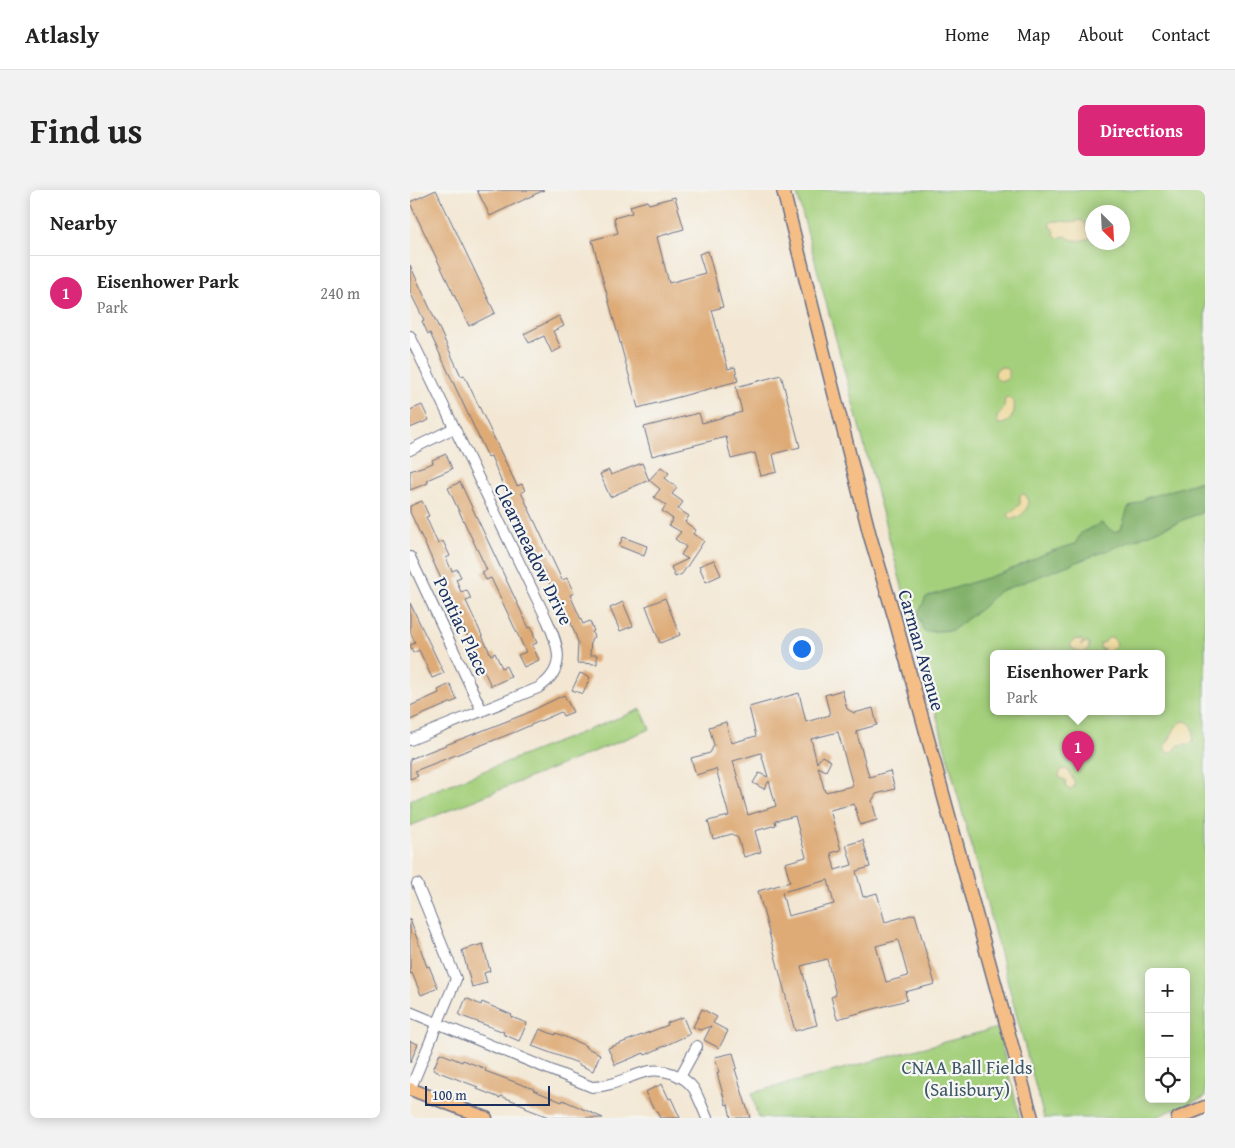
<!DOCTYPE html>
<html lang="en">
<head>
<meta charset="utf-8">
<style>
  :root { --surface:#fff; --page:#f2f2f2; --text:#222; --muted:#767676; --line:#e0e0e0; --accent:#db2777 }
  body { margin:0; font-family:"Gentium Book Plus",serif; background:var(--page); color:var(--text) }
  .controls { position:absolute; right:15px; bottom:15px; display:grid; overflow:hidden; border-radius:8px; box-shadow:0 2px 12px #0003 }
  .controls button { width:45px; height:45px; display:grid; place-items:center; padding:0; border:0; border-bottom:1px solid var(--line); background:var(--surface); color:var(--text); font:25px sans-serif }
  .compass { position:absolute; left:675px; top:15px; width:45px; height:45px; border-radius:50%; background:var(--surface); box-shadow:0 2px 12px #0003; rotate:156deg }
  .scale { position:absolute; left:15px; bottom:12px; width:125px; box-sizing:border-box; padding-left:5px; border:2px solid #1b2f5e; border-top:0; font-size:14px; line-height:18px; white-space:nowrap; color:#1b2f5e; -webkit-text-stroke:4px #f6f6f2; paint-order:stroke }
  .you { position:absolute; left:391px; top:458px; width:18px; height:18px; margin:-12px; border:4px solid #fff; border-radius:50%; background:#1a73e8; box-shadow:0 0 0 8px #1a73e833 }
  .badge { display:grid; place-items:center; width:32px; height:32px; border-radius:50%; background:var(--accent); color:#fff; font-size:16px; font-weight:700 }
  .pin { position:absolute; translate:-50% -41px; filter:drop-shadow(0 1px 2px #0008) }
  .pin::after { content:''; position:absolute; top:26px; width:18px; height:15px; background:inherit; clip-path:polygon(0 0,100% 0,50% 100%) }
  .popup { position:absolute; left:580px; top:460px; width:175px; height:65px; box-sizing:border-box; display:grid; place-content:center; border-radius:8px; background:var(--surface); filter:drop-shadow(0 1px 4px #0005); font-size:16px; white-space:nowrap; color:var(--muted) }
  .popup b { font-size:19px; color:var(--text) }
  .popup::after { content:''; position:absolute; left:50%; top:100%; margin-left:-10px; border:10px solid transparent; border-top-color:var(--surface) }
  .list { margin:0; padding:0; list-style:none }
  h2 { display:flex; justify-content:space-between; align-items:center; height:65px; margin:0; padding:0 20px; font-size:21px }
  h2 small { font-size:16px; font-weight:400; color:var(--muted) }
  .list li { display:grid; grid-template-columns:32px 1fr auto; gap:15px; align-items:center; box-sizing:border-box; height:75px; padding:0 20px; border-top:1px solid var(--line) }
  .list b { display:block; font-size:19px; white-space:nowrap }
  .list p { margin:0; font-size:16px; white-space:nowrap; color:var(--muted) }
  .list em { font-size:16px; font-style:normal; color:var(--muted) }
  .icon { flex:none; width:28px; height:28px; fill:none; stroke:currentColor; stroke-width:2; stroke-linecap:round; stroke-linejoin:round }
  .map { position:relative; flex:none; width:795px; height:928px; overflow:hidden; border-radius:8px }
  header { display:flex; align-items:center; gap:30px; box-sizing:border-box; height:70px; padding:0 25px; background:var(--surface); border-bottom:1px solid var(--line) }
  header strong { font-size:24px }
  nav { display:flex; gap:28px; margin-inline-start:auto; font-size:18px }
  .intro { display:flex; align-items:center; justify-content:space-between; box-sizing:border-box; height:120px; padding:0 30px }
  h1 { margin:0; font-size:35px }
  .button { padding:12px 22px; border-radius:8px; background:var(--accent); color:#fff; font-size:18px; font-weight:700 }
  main { display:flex; gap:30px; padding:0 30px }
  aside { flex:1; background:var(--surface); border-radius:8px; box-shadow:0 2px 12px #0003 }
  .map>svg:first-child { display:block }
  .green { fill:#a4d07c; stroke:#60806d; fill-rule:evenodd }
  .forest { fill:#83b26c; stroke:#4f7065 }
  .sand { fill:#eeda9e; stroke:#84847e }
  .building { fill:#deab77; fill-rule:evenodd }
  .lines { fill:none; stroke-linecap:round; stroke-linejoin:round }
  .minor-casing { stroke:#676f87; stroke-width:12 }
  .major-casing { stroke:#676f87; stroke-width:15 }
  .minor { stroke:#fff; stroke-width:10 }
  .major { stroke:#f6be87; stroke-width:12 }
  .labels { text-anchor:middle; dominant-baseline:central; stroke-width:4.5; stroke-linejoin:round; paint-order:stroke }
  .street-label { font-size:19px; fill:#1b2f5e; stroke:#f6f6f2 }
  .park-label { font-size:19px; fill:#3d5766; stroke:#f6f6f2 }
</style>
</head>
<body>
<header>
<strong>Atlasly</strong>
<nav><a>Home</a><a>Map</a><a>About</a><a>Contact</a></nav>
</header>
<div class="intro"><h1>Find us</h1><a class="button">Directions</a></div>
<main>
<aside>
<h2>Nearby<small></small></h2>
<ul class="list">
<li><span class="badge">1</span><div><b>Eisenhower Park</b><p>Park</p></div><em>240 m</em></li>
</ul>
</aside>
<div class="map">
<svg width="795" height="928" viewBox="0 0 795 928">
  <rect width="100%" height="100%" fill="#f6f6f2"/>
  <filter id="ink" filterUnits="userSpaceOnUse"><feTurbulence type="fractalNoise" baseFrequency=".02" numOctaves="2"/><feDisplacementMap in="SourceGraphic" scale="10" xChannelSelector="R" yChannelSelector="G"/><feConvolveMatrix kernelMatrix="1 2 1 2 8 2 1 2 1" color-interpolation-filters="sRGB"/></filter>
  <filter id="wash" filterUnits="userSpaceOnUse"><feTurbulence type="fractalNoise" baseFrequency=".0096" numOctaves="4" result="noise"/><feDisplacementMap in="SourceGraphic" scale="20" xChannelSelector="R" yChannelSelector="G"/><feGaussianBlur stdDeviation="1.12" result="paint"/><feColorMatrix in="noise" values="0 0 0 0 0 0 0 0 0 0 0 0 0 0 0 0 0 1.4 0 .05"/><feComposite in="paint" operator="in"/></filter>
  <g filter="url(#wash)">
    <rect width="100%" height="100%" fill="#f3e7d3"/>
    <g class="green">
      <path d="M386,0H795V907L743,928H634ZM682,22H712V52H682ZM584,463H752V521H584ZM739,782H776V909H739Z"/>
      <polygon points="231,519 240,539 0,636 0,610"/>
      <polygon points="587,838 610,928 348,928 342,903"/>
    </g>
    <polygon class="forest" points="795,290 795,321 722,351 588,402 573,417 543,440 514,442 508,424 516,407 595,382 639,362 665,354 671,343 691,333 704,342 711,339 718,318 736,308"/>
    <g class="sand">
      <path d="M670,30L675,33L680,48C672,51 662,52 656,46L647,48L644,44L645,41L639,35L642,31L666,32Z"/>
      <circle cx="592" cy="184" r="7"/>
      <path d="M598,207L604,212C606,223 600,235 588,234L587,227L594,218L595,208Z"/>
      <path d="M615,304C623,315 613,328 601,329L598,325L610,314V305Z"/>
      <path d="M702,447L707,453C705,461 695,463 688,463L695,459L690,458V454L695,452L698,448Z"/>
      <polygon points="665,449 672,450 673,452 670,455 677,452 679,454 679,458 673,463 663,459 660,455"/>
      <path d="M774,531C785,533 784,543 783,552L779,554L769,555L763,562L759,563L755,560L754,556C763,548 762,535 774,531Z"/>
      <polygon points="655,579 658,580 665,593 663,598 659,600 655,595 656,590 650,588 649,585 651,580"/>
    </g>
    <g id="blocks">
      <g class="building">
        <polygon points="26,0 85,123 59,136 0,13 0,12"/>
        <polygon points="67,0 134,0 80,26"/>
        <polygon points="265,7 274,39 247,47 259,93 295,83 289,64 298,61 313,117 302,120 318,179 325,177 328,191 228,218 182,50 208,43 204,28 222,23 220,16 237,11 239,14"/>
        <polygon points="0,75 51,186 54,185 107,296 112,294 115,301 111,302 152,390 157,388 164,403 160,405 173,434 180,431 184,441 182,442 184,447 181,449 180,465 187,465 187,474 167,473 168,452 160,430 158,431 98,308 81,266 78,267 20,143 18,144 12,131 14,130 0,102"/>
        <polygon points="149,126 154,136 143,141 151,158 142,163 134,146 119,153 114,144"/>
        <polygon points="371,185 390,257 363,264 367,282 351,286 345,263 321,269 316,247 242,266 234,237 289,223 292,233 332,222 326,197"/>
        <polygon points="12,215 19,230 0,238 0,220"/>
        <polygon points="36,264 42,279 17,290 18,293 0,300 0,281 23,273 22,270"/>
        <polygon points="232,273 239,290 200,307 190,284 199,280 201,285"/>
        <polygon points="251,277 259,283 255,288 267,298 262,304 273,312 268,319 279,326 275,332 286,340 283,344 294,351 272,384 265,387 261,377 278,369 271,365 276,357 265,349 271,342 259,335 263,329 252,321 256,315 244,307 250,299 239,290"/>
        <polygon points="50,292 119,438 121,437 124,444 123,444 127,453 122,455 129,470 114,477 108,465 116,462 81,388 76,390 72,382 77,380 38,298"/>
        <polygon points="12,311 19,326 16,327 28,354 33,351 40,366 36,368 42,381 47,379 51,387 46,389 51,402 57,400 61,409 56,411 81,465 85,463 92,478 96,476 101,487 81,496 0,322 0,316"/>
        <polygon points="213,347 237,356 234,366 209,356"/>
        <polygon points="304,370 311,385 296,392 289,376"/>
        <polygon points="255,408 270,445 250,453 236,416"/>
        <polygon points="213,412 223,436 210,441 200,418"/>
        <polygon points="0,413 34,483 22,488 9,460 3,463 0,455 5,453 0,441"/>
        <polygon points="170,483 180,487 173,504 162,500"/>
        <polygon points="40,494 47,510 0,530 0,516 29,503 28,500"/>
        <path d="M432,500L437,519L444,523L463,518L467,535L446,541L454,568L459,587L480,581L485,599L466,604L462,611L467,630L450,635L444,614L420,620L431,660L421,663L425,680L442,675L436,655L453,650L460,677L446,681L453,707L467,703L475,732L505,724L525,794L495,802L497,810L427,829L421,807L426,805L417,769L391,776L407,835L385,841L348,701L380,692L375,673L396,667L385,626L365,631L366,635L345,641L351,662L334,667L328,648L322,644L303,649L298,631L319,626L312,600L306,579L286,585L281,568L300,563L304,555L299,537L316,532L321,553L346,546L339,517L389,503L396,532L420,525L415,505ZM428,542L443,596L415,602L408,577L416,581L421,571L412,566L407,573L401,549ZM351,563L358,587L349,583L343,593L354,599L359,591L366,616L338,625L323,571ZM418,690L424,714L378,726L372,702ZM488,750L498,786L476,792L466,756Z"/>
        <polygon points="154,505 163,522 153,526 151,522 105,542 20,575 5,581 8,586 0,589 0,569 115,524"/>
        <polygon points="0,729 17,777 19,776 28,798 11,805 2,783 0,784"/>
        <polygon points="73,754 80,781 74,783 77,793 62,797 52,760"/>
        <polygon points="56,808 71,815 72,812 102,825 101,827 117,833 109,851 93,844 94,842 49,825"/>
        <polygon points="292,819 307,827 303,833 318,841 309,858 294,850 301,836 290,840 283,837"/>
        <polygon points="273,827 280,844 235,865 234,863 205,875 198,858 258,835 257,833"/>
        <polygon points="130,839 145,845 146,843 176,856 175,857 190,864 183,881 167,874 168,873 122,856"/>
        <polygon points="0,851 8,854 0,873"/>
        <polygon points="30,863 52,872 53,870 76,879 75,881 124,899 123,900 152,912 153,910 193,928 141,928 115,918 116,916 91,906 90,908 67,899 68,897 23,880"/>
        <polygon points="323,863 327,878 325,879 340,928 321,928 318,914 316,915 307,883 309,882 305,867"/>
        <polygon points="252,894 259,909 261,908 270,928 250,928 244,917 243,918 235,902"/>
      </g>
    </g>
  </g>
  <g filter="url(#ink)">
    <use href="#blocks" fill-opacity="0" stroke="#676f87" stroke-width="1"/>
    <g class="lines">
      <defs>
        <g id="minor">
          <path d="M0,146L137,430C149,457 157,479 128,498L0,550"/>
          <polyline points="0,260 44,238"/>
          <polyline points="0,367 72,521"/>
          <path d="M0,822L182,897C201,897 217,887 235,882C252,877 274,885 284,899C289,908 293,919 297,928"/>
          <polyline points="270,887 287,856"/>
          <polyline points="0,900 46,789 7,694"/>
        </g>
        <g id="major">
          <polyline points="373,0 460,346 485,429 622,928"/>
          <polyline points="0,899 76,928"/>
          <polyline points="768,928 795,917"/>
        </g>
      </defs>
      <use href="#minor" class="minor-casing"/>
      <use href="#major" class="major-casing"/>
      <use href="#minor" class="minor"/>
      <use href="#major" class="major"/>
    </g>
  </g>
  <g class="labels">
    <g class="street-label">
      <text transform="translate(124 364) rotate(64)">Clearmeadow Drive</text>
      <text transform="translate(52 436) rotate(65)">Pontiac Place</text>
      <text transform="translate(512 460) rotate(74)">Carman Avenue</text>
    </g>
    <g class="park-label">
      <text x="557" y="877">CNAA Ball Fields<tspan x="557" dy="22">(Salisbury)</tspan></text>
    </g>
  </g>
</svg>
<div class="controls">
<button>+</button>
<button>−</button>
<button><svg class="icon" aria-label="locate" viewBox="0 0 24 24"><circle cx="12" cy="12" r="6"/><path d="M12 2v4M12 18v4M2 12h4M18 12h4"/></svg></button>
</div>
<svg class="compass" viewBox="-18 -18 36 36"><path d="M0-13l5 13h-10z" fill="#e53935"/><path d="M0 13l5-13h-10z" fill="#767676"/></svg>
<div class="scale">100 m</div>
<div class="you"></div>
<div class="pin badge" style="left:668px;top:582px">1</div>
<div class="popup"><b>Eisenhower Park</b>Park</div>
</div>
</main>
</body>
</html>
